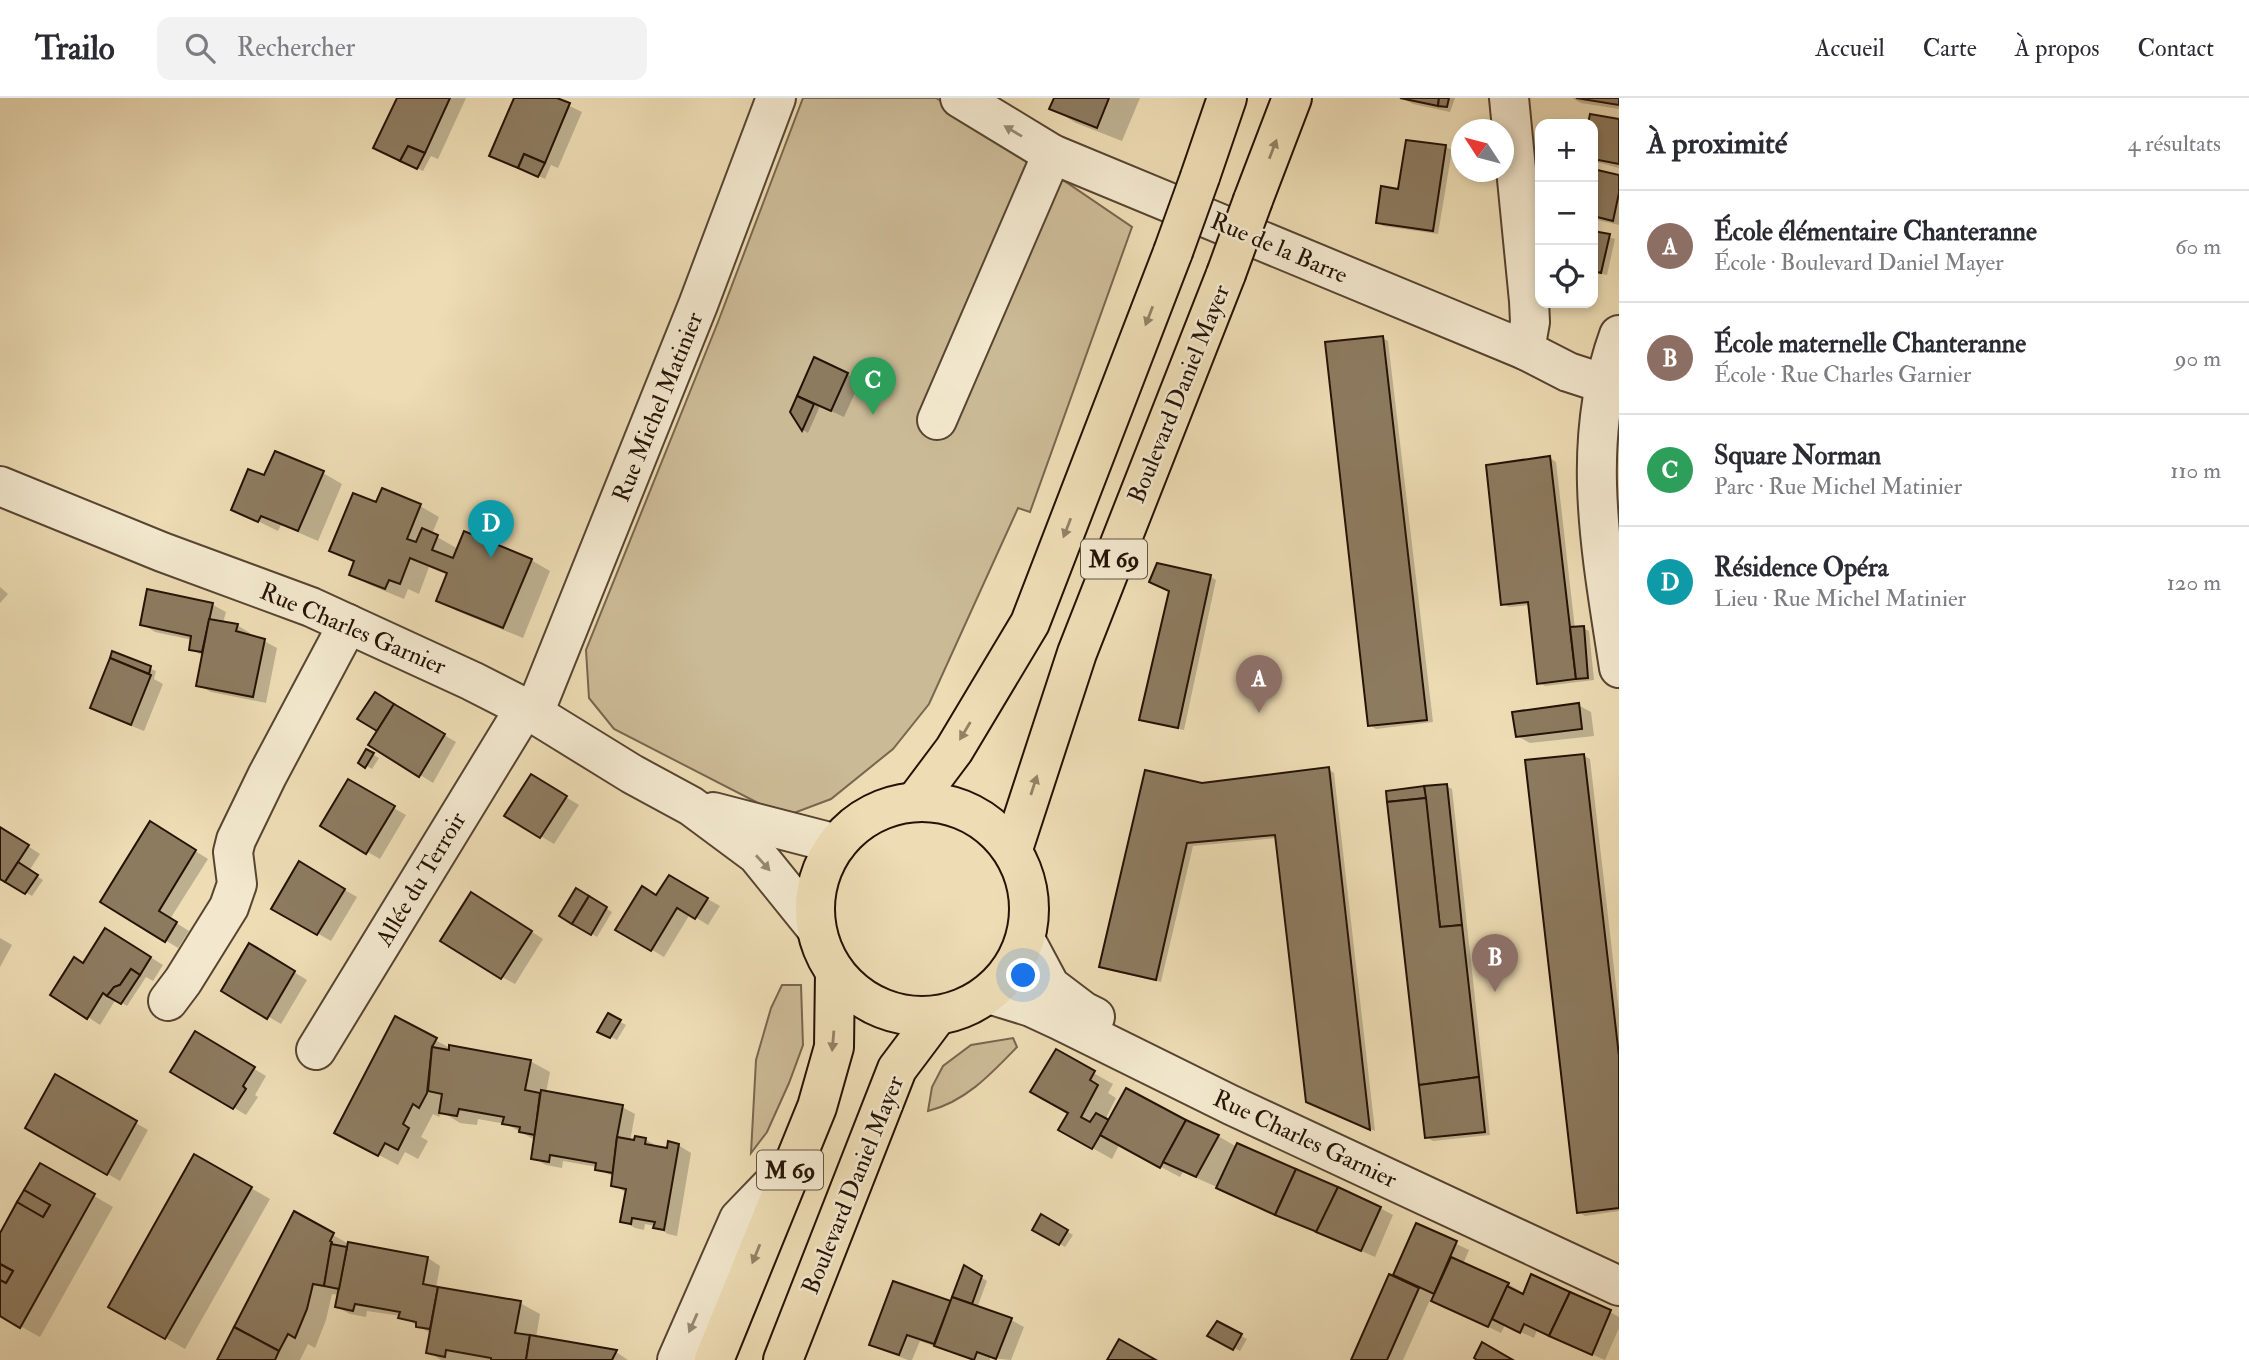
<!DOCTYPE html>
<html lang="fr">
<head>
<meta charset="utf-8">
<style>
  :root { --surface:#fff; --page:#f2f2f3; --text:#2b2b33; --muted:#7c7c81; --line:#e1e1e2; --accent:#8f2418 }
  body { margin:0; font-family:"IM FELL Double Pica",serif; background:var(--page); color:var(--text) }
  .controls { position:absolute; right:21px; top:21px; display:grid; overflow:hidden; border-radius:14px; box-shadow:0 4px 10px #0003 }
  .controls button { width:63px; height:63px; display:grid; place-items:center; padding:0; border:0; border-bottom:2px solid var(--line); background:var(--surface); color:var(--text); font:35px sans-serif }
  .compass { position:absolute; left:1451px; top:21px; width:63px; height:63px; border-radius:50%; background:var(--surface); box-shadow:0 4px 10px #0003; rotate:306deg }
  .you { position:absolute; left:1024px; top:878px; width:24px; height:24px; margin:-18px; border:5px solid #fff; border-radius:50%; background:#1a73e8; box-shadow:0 0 0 10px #1a73e833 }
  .badge { display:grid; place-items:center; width:46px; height:46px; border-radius:50%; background:var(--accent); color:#fff; font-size:23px; font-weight:700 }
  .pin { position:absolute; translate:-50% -58px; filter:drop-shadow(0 2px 4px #0008) }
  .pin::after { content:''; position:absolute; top:37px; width:24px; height:21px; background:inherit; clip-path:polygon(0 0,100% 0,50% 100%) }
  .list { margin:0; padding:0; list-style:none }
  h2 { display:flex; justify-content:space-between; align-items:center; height:91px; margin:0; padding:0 28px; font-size:30px }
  h2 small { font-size:23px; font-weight:400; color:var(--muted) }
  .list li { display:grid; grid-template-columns:46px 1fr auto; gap:21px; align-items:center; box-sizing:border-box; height:112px; padding:0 28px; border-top:2px solid var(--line) }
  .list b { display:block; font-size:26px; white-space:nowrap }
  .list p { margin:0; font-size:23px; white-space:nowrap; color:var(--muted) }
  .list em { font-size:23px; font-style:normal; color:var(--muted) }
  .icon { flex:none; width:38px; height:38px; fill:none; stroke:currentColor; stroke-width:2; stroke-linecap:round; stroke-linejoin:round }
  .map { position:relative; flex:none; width:1619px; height:1262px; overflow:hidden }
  header { display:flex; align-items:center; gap:42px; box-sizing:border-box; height:98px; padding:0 35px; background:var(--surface); border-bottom:2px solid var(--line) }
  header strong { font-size:33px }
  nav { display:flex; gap:38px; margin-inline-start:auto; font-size:24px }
  .search { width:490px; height:63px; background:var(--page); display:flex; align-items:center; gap:18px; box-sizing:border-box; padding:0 24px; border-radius:14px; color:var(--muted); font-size:26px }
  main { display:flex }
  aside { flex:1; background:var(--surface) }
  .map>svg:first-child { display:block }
  .green { fill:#cbba96; stroke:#78664e; stroke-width:2 }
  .shadow { fill:#0003 }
  .building { fill:#8d7b60; stroke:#251205; stroke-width:2 }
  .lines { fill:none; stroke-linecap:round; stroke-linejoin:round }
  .minor-casing { stroke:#574431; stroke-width:42 }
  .major-casing { stroke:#251205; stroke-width:42 }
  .minor { stroke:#f3e8ce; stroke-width:38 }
  .major { stroke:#eddcb4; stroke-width:38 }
  .major-bridge-casing { stroke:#251205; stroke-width:42; stroke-linecap:butt }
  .major-bridge { stroke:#eddcb4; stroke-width:38 }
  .oneway { fill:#968874 }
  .oneway2 { fill:#938165 }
  .labels { text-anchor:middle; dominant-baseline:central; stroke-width:5; stroke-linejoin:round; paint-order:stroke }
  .shield { fill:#f3e8ce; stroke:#635241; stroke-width:2 }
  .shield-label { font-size:23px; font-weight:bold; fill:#251205 }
  .street-label { font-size:24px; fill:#251205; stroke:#f3e8ce }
</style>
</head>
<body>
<header>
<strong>Trailo</strong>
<div class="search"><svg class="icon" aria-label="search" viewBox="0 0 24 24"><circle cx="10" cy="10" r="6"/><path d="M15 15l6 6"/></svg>Rechercher</div>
<nav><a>Accueil</a><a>Carte</a><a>À propos</a><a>Contact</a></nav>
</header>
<main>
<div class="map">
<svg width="1619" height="1262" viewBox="0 0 1619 1262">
  <rect width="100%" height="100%" fill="#eddcb4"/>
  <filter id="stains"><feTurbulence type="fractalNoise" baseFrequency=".00286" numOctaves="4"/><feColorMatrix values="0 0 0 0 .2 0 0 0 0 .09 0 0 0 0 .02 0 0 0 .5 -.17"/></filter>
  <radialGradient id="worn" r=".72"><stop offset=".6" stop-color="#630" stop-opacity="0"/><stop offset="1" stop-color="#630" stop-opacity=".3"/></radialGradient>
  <g class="green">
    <polygon points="803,0 936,0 1013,48 1132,129 1030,414 1018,410 929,606 893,651 831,701 794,715 760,706 614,631 589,600 586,552 718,224"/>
    <polygon points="782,887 801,887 803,947 789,985 767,1034 751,1055 756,962 771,910"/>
    <path d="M1013,940L1017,949C991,976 965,1004 928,1013L932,989L943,968L971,947Z"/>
  </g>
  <g class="shadow">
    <polygon points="398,0 466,0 438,61 431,58 423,73 388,57"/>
    <polygon points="516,0 553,0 582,14 558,70 551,67 545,81 491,57"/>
    <polygon points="1055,0 1140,0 1122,43 1076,25 1051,10"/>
    <polygon points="1402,0 1455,0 1450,14 1413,6"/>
    <polygon points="1572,0 1619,0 1619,11 1581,5"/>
    <polygon points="1592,18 1619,23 1619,70 1593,63 1593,26 1590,26"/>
    <polygon points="1408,44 1446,49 1452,52 1438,136 1383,128 1378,124 1400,93"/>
    <polygon points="1593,73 1619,79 1619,127 1593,121"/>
    <polygon points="1593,134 1615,141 1607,177 1593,174"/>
    <polygon points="1382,240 1388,243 1433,624 1376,631 1370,627"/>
    <polygon points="847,276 860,284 844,319 820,308 808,335 803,332 792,314 798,298"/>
    <polygon points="276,355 323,375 342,386 318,443 281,427 278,433 233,411 265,380"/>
    <polygon points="1550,360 1556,364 1575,531 1583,530 1589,533 1594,582 1545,588 1539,585 1530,507 1509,509 1503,506"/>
    <polygon points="377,406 420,408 439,419 432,436 458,451 531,462 550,473 523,540 457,513 438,502 448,477 429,469 419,496 408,491 404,501 370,487 351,476 355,465 331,452"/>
    <polygon points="1158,467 1211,479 1216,482 1184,632 1147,624 1141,621 1171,493"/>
    <polygon points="0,489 8,496 0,505"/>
    <polygon points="149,493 213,507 226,514 223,525 237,527 250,535 249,539 264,543 277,550 266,605 211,594 198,587 203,558 191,551 193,542 155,534 142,526"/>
    <polygon points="113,556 156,573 154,581 163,586 144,633 104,617 92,610"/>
    <polygon points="375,596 456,644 433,685 371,646 379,633"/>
    <polygon points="1578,607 1591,614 1594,638 1530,645 1517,638"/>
    <polygon points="367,653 379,660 372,671 360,664"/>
    <polygon points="1584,658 1590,661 1619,914 1619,1113 1585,1118 1579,1114"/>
    <polygon points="1328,671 1334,675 1375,1033 1314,1006 1277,740 1193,748 1161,884 1107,872 1101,869 1202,687"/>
    <polygon points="531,678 579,707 554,746 507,718"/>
    <polygon points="348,684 406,717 380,761 322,728"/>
    <polygon points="1446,688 1452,691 1490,1037 1433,1043 1427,1039"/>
    <polygon points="0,730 40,756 29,773 43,782 32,798 0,779"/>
    <polygon points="163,733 208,761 170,821 189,833 178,850 102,803"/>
    <polygon points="300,766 357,799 331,843 273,810"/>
    <polygon points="669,779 720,808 708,827 690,816 664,859 617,831 657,799"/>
    <polygon points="577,792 612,814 597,839 561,817"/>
    <polygon points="484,803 543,841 515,886 502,879"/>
    <polygon points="118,839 163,867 153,883 146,879 127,908 116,901 100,927 88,919 84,867"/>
    <polygon points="0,840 12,847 0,869"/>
    <polygon points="250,847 307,882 281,926 223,892"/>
    <polygon points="609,918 626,927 617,942 599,933"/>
    <polygon points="396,921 450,950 530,963 550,974 546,995 622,1009 635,1016 630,1043 645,1041 658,1049 669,1052 678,1047 691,1055 677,1138 668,1136 655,1128 645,1126 644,1132 635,1130 622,1123 627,1095 613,1087 615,1079 597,1071 597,1069 563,1063 562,1070 546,1067 533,1060 535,1042 506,1026 478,1021 477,1027 460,1025 442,1014 439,1019 433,1016 421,1039 428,1043 418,1061 405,1054 398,1067 356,1045"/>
    <polygon points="196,936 266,978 255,997 258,999 246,1017 173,973"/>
    <polygon points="1056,954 1113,986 1108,995 1116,1000 1105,1022 1218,1038 1237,1049 1380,1110 1393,1117 1375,1159 1183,1074 1180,1079 1119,1047 1112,1061 1060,1032 1071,1015"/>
    <polygon points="56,979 148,1032 120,1083 27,1029"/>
    <polygon points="195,1058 270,1101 185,1251 110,1208"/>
    <polygon points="41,1067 113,1109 40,1239 0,1217 0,1138"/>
    <polygon points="295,1116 349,1146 428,1160 440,1168 436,1190 520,1205 540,1216 536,1240 616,1254 628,1262 441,1262 428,1254 432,1236 401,1218 367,1213 366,1219 350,1216 337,1209 339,1197 332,1196 326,1222 315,1250 308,1246 300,1262 219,1262"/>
    <polygon points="1042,1119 1073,1137 1065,1149 1035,1131"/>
    <polygon points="1417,1127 1469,1152 1463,1166 1508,1186 1520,1193 1519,1196 1610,1214 1619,1219 1619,1230 1605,1262 1537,1232 1534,1240 1505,1227 1501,1235 1433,1203 1438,1193 1435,1191 1403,1262 1353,1262 1394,1179"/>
    <polygon points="965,1169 987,1183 977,1210 1011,1222 1024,1229 1011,1262 990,1260 990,1262 972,1262 920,1243 912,1262 908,1262 884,1253 872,1246 952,1206"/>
    <polygon points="1217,1225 1247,1241 1240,1253 1210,1237"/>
  </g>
  <g class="building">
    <polygon points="397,0 450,0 425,55 408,48 400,63 373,50"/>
    <polygon points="514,0 557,0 570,5 545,65 524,56 518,70 489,58"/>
    <polygon points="1054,0 1109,0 1097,30 1049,11"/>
    <polygon points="1400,0 1439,0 1438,8"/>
    <polygon points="1439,0 1449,0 1447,9 1438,8"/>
    <polygon points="1576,0 1619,0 1619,7"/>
    <polygon points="1590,16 1619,21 1619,66 1593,61 1593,26 1588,26"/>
    <polygon points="1406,42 1446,47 1433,133 1376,125 1381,88 1398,91"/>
    <polygon points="408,48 425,55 417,71 400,63"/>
    <polygon points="524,56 545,65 538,79 518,70"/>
    <polygon points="1593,71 1619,77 1619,95 1613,123 1593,118"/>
    <polygon points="1593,133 1610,136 1601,175 1593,173"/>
    <polygon points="1383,238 1427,622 1368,628 1325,244"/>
    <polygon points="814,259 848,275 831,313 797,298"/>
    <polygon points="797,298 814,306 802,333 790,314"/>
    <polygon points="275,353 324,373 298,433 261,418 258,424 231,412 248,371 264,377"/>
    <polygon points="1550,358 1576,581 1537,586 1528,504 1501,507 1486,367"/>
    <polygon points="382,390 421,406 407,441 416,444 422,430 438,437 432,452 453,460 464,433 532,461 503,530 436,503 447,475 410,460 400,486 389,482 385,491 349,477 354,463 329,453 353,395 376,404"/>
    <polygon points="1157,465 1211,477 1178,630 1139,622 1169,493 1149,484"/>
    <polygon points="147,491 213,505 202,554 189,552 191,538 140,527"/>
    <polygon points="209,521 238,526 236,533 265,541 253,599 196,588"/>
    <polygon points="1584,528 1588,580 1576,581 1570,529"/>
    <polygon points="112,553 151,568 149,576 110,560"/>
    <polygon points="110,560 151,577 131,627 90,610"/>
    <polygon points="375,594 394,606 377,633 357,621"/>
    <polygon points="1579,605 1582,631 1516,639 1512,614"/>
    <polygon points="394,606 445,636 419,679 368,647"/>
    <polygon points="366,651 374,655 365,670 358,665"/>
    <polygon points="1584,656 1619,958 1619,1110 1577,1115 1525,662"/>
    <polygon points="1329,669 1370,1032 1306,1004 1275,737 1187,745 1156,882 1099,869 1145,672 1202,685"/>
    <polygon points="531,676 567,698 540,740 504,718"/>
    <polygon points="348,681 395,708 366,756 320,728"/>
    <polygon points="1447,686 1462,827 1440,829 1424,688"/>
    <polygon points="1424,688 1426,700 1387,704 1386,693"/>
    <polygon points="1426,700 1440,829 1462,827 1479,979 1419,987 1387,704"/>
    <polygon points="150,723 196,752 159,813 177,824 165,844 100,804"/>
    <polygon points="0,729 29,747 5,784 0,781"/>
    <polygon points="299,763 345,791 317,837 271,811"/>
    <polygon points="18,764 38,777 25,796 5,784"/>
    <polygon points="669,777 708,800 695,821 677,810 651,853 615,832 642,788 656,797"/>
    <polygon points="576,790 589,798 572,826 559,818"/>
    <polygon points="471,794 532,833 501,881 440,843"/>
    <polygon points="589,798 607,809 591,837 572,826"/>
    <polygon points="105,830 151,859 140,877 131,871 120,887 114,889 107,898 103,895 87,921 50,897 74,859 83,865"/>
    <polygon points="249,845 295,873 267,921 221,893"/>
    <polygon points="131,871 140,877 121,906 107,898 114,889 120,887"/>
    <polygon points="608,915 621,922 610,940 597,934"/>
    <polygon points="395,918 437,940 432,949 427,995 419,1010 413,1006 403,1026 409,1030 398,1052 385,1045 378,1058 334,1035"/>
    <polygon points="195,933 255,969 243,988 246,991 233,1011 170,974"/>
    <polygon points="449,947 531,962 525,992 540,995 535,1037 519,1034 520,1029 502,1026 504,1019 459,1011 457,1018 439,1015 442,996 428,993 432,949 449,952"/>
    <polygon points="1056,951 1095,973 1090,982 1098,987 1081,1019 1090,1024 1096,1015 1109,1022 1092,1051 1058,1032 1068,1015 1030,994"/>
    <polygon points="55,976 137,1023 107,1077 25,1030"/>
    <polygon points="1479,979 1485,1034 1425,1040 1419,987"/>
    <polygon points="1126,990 1186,1022 1160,1070 1100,1037"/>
    <polygon points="541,992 623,1007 617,1039 613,1075 595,1072 596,1065 550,1057 549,1064 531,1061"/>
    <polygon points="1186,1022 1219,1037 1196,1079 1163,1064"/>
    <polygon points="635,1038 646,1040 645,1046 667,1050 668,1043 679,1046 664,1132 653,1130 655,1124 632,1120 631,1126 620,1124 626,1091 611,1088 617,1039 634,1042"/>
    <polygon points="1237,1045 1296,1071 1275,1117 1216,1090"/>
    <polygon points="194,1056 252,1089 165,1241 108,1209"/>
    <polygon points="40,1065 95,1096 20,1230 0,1218 0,1182 6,1185 13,1173 0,1166 0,1135 17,1104 43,1119 50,1107 24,1092"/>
    <polygon points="1296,1071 1338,1089 1317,1134 1275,1117"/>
    <polygon points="1338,1089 1381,1109 1361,1153 1316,1134"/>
    <polygon points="24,1092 50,1107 43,1119 17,1104"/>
    <polygon points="294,1113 334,1135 330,1143 332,1144 324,1188 313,1186 307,1211 295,1240 288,1236 279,1253 234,1229"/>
    <polygon points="1041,1116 1068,1132 1059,1147 1032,1132"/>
    <polygon points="1416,1125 1457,1143 1434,1196 1393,1177"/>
    <polygon points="348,1144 428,1159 423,1186 438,1189 430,1231 416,1229 416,1224 398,1220 400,1214 355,1206 353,1213 335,1209"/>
    <polygon points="331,1146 347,1149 339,1191 324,1188"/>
    <polygon points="1451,1159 1509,1185 1488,1229 1431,1203"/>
    <polygon points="0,1166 13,1173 6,1185 0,1182"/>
    <polygon points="964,1167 982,1178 972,1206 952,1199"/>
    <polygon points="1389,1176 1419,1190 1387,1262 1351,1262"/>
    <polygon points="1531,1176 1570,1194 1549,1238 1524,1226 1520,1235 1492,1221 1507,1188 1523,1196"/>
    <polygon points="893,1183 951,1203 934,1246 907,1237 899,1257 869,1247"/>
    <polygon points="438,1189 521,1203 515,1235 530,1237 526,1262 491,1262 491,1260 446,1252 445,1259 426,1255"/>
    <polygon points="1570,1194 1611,1212 1592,1257 1549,1238"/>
    <polygon points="952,1199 1012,1220 996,1261 977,1254 974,1262 934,1248"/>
    <polygon points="1217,1223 1242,1236 1233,1252 1207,1238"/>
    <polygon points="234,1229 279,1253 275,1262 217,1262"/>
    <polygon points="530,1237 617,1252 612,1262 526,1262"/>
    <polygon points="1119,1241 1156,1262 1107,1262"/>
    <polygon points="1482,1244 1513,1262 1477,1262 1474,1260"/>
  </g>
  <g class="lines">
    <defs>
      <g id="minor">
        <polyline points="960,0 1052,56 1525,252 1568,274 1605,286"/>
        <polyline points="1509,0 1529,203 1530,224 1525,252"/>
        <path d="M1619,237C1579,347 1602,458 1619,570"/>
        <polyline points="937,322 1052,56"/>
        <polyline points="0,388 162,454 311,509 472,583 525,610 632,676 691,708 757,757 816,830"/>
        <polyline points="534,615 698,207 776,0"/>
        <polyline points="713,714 837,746"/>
        <polyline points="1026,843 1050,888 1083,913 1095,919"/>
        <polyline points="989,896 1031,909 1059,922 1231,1007 1619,1188"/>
        <polyline points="168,903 183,883 229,809 237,786 233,754 236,742 267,678 348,526"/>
        <polyline points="316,952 525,610"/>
        <polyline points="677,1262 739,1121 793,1065"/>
      </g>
      <g id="major">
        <polyline points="1200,79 1227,0"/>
        <polyline points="1253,102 1292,0"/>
        <circle cx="922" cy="811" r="107"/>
        <polyline points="915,704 954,652 1030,525 1173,154"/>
        <polyline points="1013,751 1077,555 1226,176"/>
        <polyline points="714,1262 817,1009 834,949 835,875"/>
        <polyline points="783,1262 897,971 936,919"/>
      </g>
    </defs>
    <use href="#minor" class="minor-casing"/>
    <use href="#major" class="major-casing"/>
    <use href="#minor" class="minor"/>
    <use href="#major" class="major"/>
    <defs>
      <g id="major-bridge">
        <polyline points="1173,154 1200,79"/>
        <polyline points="1226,176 1253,102"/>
      </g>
    </defs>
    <use href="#major-bridge" class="major-bridge-casing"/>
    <use href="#major-bridge" class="major-bridge"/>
  </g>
  <defs><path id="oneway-solid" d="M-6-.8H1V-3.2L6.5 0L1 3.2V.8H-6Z" transform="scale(1.75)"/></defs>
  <g class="oneway">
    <use href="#oneway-solid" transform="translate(1013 33) rotate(-149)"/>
    <use href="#oneway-solid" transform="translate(763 765) rotate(48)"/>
    <use href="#oneway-solid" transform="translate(693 1225) rotate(114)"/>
  </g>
  <g class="oneway2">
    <use href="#oneway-solid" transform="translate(1273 51) rotate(-69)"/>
    <use href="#oneway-solid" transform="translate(1149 218) rotate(111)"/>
    <use href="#oneway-solid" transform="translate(1067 430) rotate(111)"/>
    <use href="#oneway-solid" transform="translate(965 633) rotate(121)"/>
    <use href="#oneway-solid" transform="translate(1034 687) rotate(-72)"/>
    <use href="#oneway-solid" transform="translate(833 943) rotate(95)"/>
    <use href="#oneway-solid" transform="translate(756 1156) rotate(112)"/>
  </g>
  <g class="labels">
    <g class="shield">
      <rect x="1081" y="441.5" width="66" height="39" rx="5"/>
      <rect x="757" y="1052.5" width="66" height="39" rx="5"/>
    </g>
    <g class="shield-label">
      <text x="1114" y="461">M 69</text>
      <text x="790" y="1072">M 69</text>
    </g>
    <g class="street-label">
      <text transform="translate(1279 150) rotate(23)">Rue de la Barre</text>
      <text transform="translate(1179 296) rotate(-68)">Boulevard Daniel Mayer</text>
      <text transform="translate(658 309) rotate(-68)">Rue Michel Matinier</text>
      <text transform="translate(353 531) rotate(23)">Rue Charles Garnier</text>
      <text transform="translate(421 781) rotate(-59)">Allée du Terroir</text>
      <text transform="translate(1305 1041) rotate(25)">Rue Charles Garnier</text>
      <text transform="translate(853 1087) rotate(-68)">Boulevard Daniel Mayer</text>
    </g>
  </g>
  <rect width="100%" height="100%" filter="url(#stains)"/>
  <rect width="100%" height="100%" fill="url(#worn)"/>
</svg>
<div class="controls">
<button>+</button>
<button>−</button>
<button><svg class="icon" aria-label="locate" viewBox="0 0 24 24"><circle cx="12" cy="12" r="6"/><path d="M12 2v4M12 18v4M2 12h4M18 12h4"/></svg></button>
</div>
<svg class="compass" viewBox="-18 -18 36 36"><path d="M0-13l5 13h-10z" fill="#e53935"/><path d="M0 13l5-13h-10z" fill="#7c7c81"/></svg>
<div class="you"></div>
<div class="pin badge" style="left:1259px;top:615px;background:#8d6e63">A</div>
<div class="pin badge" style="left:1495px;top:894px;background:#8d6e63">B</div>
<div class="pin badge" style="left:873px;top:317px;background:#2e9e5b">C</div>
<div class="pin badge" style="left:491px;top:460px;background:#0f9aa8">D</div>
</div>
<aside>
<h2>À proximité<small>4 résultats</small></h2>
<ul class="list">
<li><span class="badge" style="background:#8d6e63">A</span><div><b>École élémentaire Chanteranne</b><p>École · Boulevard Daniel Mayer</p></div><em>60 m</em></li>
<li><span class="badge" style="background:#8d6e63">B</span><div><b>École maternelle Chanteranne</b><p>École · Rue Charles Garnier</p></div><em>90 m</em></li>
<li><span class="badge" style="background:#2e9e5b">C</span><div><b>Square Norman</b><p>Parc · Rue Michel Matinier</p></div><em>110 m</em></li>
<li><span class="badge" style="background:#0f9aa8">D</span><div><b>Résidence Opéra</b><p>Lieu · Rue Michel Matinier</p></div><em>120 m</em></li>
</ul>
</aside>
</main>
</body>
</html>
